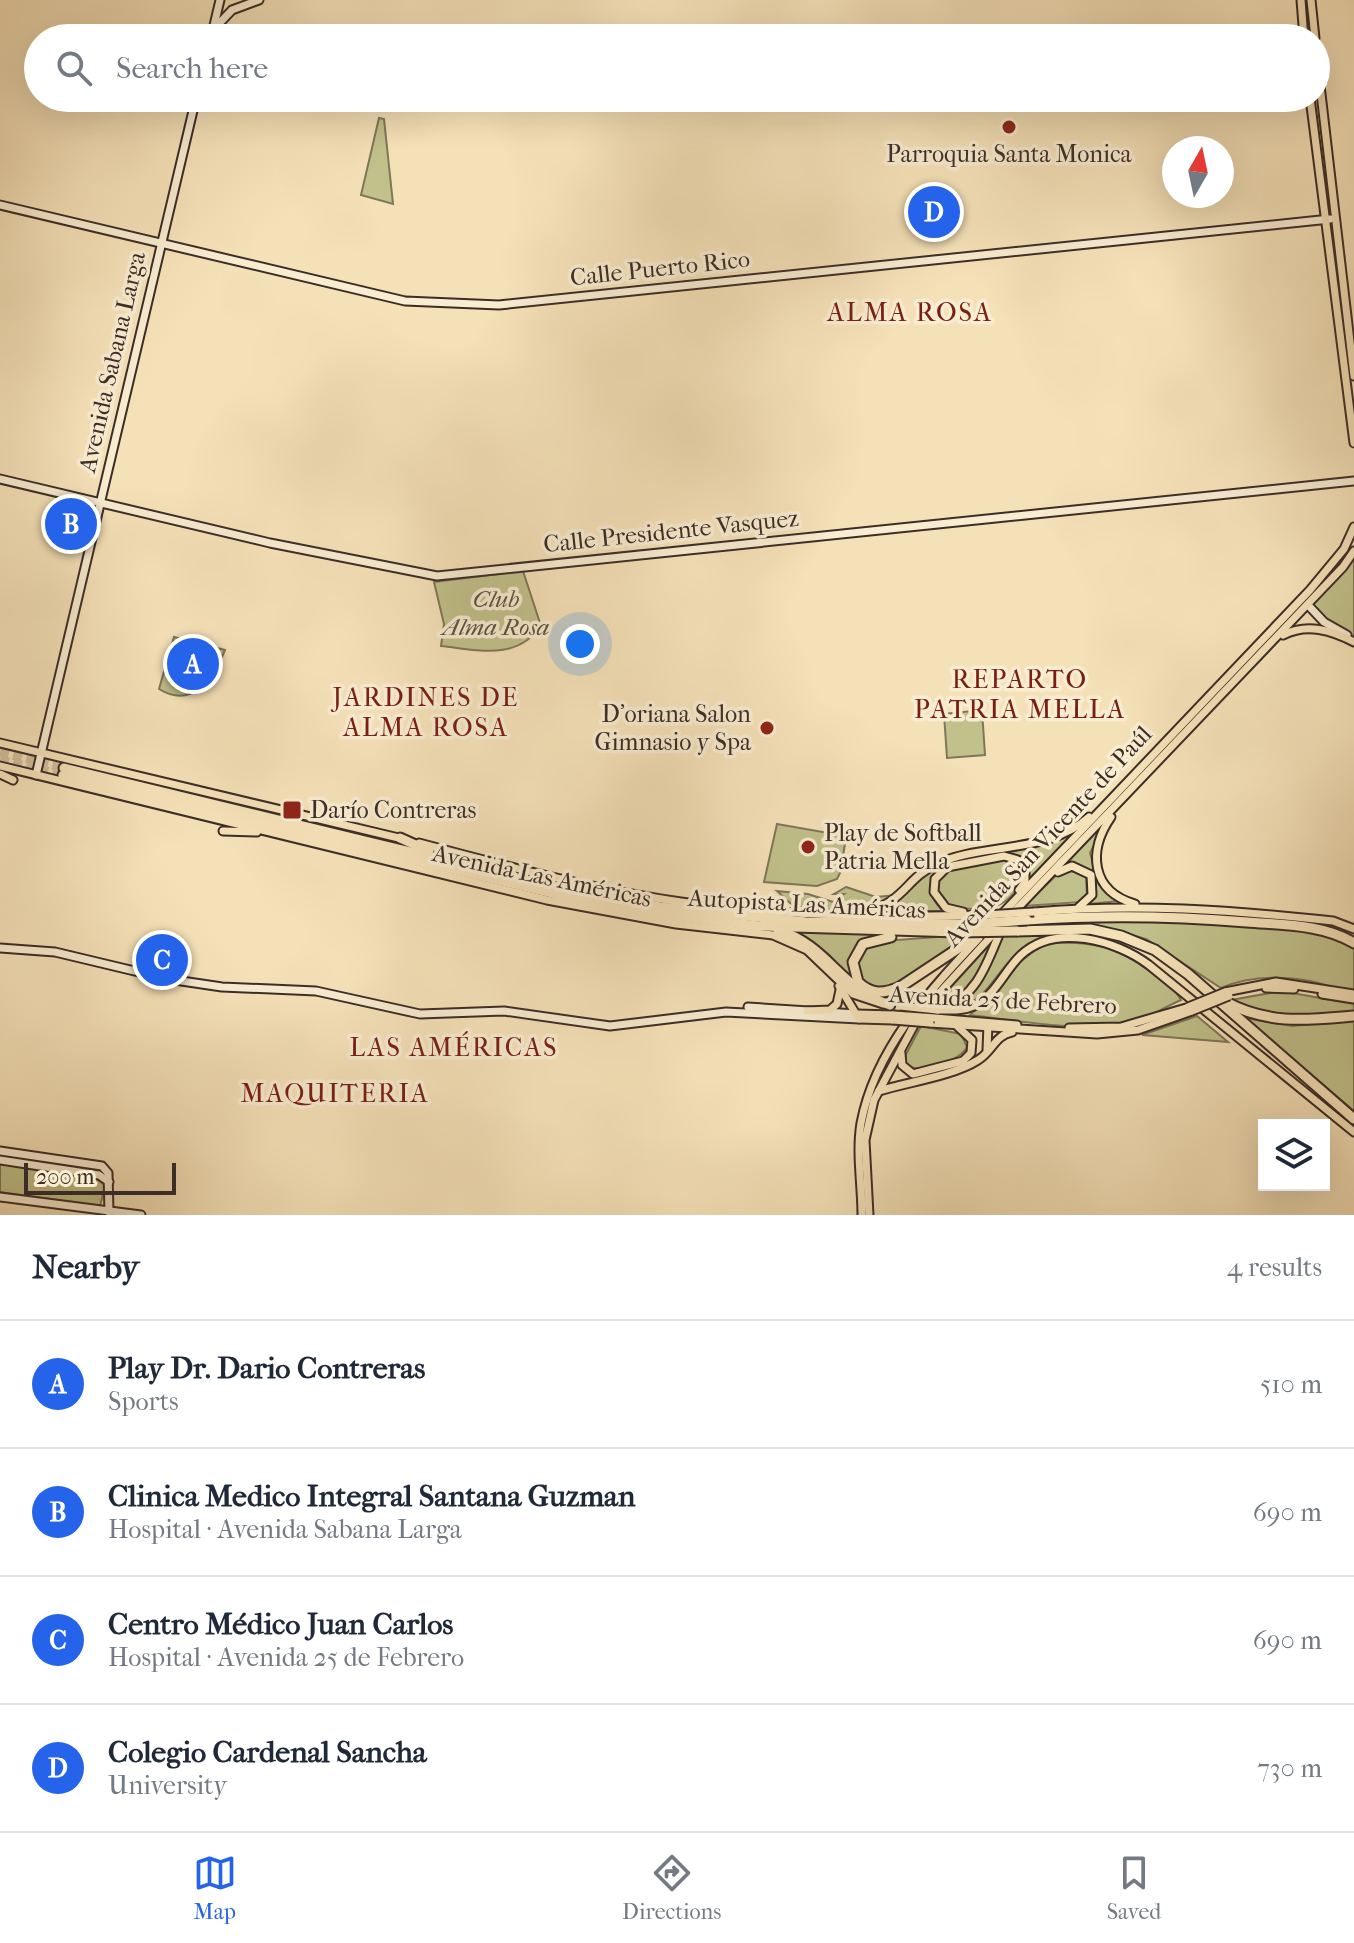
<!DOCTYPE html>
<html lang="en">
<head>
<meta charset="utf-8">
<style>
  :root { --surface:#fff; --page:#f2f2f3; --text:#1f2937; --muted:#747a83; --line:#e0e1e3; --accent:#2563eb }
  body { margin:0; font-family:"IM FELL French Canon",serif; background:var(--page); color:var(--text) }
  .controls { position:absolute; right:24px; bottom:24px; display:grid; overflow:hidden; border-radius:0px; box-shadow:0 8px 32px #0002 }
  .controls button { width:72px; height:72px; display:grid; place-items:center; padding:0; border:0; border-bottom:2px solid var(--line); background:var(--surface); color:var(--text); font:40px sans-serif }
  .compass { position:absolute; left:1162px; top:136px; width:72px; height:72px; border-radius:50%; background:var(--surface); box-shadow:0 8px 32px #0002; rotate:9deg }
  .scale { position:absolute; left:24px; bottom:20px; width:152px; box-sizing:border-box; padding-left:8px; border:4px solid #3c2d27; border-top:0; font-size:22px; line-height:28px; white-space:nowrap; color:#3c2d27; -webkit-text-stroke:6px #f8ecd1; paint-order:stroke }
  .you { position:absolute; left:580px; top:644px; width:28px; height:28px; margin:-20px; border:6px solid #fff; border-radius:50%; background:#1a73e8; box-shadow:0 0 0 12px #1a73e833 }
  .badge { display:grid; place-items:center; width:52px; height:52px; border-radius:50%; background:var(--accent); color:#fff; font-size:26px; font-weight:700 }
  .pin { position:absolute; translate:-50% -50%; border:4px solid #fff; box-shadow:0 2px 8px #0006 }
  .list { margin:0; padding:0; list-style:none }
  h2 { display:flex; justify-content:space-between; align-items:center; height:104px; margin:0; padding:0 32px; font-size:34px }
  h2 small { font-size:26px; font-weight:400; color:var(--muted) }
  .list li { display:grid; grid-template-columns:52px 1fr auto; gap:24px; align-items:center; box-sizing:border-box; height:128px; padding:0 32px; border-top:2px solid var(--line) }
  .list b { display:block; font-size:30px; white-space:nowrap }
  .list p { margin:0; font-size:26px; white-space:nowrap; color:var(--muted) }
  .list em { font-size:26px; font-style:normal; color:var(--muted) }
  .icon { flex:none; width:44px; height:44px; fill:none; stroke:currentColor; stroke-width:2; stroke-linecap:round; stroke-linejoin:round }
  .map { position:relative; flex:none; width:1354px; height:1215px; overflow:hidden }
  .search { position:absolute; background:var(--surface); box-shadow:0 8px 32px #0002; left:24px; right:24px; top:24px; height:88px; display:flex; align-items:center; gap:20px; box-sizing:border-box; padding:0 28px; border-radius:44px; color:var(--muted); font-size:30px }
  .sheet { height:616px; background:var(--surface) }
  nav { display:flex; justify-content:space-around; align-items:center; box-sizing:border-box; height:112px; border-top:2px solid var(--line); background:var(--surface); font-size:22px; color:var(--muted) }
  nav a { display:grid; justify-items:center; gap:4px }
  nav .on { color:var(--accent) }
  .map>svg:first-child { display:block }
  .green { fill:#c1c18b; stroke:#7e7759; stroke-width:2 }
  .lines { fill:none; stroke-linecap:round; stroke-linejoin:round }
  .highway-tunnel { stroke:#d0bd9b; stroke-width:9; stroke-dasharray:9 4.5; stroke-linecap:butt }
  .secondary-casing { stroke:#3c2d27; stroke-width:11 }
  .primary-casing { stroke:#3c2d27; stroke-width:11 }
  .highway-casing { stroke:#3c2d27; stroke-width:13 }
  .secondary { stroke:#f8ecd1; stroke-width:7 }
  .primary { stroke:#f5e1b8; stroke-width:7 }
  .highway { stroke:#f5e1b8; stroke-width:9 }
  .primary-bridge-casing { stroke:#3c2d27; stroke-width:11; stroke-linecap:butt }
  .highway-bridge-casing { stroke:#3c2d27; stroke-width:13; stroke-linecap:butt }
  .primary-bridge { stroke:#f5e1b8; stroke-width:7 }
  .highway-bridge { stroke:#f5e1b8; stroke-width:9 }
  .poi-dot { fill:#8f2418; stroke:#f8ecd1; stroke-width:3 }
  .labels { text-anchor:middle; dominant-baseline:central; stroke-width:7; stroke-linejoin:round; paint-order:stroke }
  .poi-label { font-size:24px; fill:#3c2d27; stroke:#f8ecd1; text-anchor:start }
  .street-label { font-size:24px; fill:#3c2d27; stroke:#f8ecd1 }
  .park-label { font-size:24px; font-style:italic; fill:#5d5240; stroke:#f8ecd1 }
  .neighbourhood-label { font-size:26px; letter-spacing:2px; fill:#7a1f14; stroke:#f8ecd1 }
</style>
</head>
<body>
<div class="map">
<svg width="1354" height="1215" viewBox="0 0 1354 1215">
  <rect width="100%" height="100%" fill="#f5e1b8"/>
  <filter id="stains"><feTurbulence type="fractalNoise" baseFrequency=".0025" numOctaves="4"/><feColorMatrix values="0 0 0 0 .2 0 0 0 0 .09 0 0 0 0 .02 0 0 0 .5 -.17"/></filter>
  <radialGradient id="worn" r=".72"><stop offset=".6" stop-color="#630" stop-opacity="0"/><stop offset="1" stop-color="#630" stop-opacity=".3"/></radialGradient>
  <g class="green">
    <polygon points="379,118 384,119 393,204 361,195"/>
    <polygon points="1354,557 1354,638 1324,621 1311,605"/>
    <path d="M523,571L541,626C516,661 479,650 441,646L444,624L434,582Z"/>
    <path d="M174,637L225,650C214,677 193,710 159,689Z"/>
    <polygon points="982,710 985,755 947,758 944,714"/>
    <polygon points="1106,821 1090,853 1099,885 1119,901 1089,904 1096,885 1090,871 1063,866"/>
    <polygon points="777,824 846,836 841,871 837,879 817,886 764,882"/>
    <polygon points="1077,830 1026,882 1017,857 999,852 1047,844"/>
    <path d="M1002,859L1015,863L1021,880C1008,913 981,911 949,907L936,891C940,861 978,863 1002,859Z"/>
    <path d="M942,864C928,879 926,897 944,911H876C905,904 916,876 942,864Z"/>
    <polygon points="1063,869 1086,875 1087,898 1081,902 1024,906"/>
    <path d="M846,887L876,897L896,895C868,910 829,913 797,906C789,905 783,896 777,891L808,894L833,902L844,894H834Z"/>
    <path d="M1113,920C1176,922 1303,916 1354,947V989C1337,991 1326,984 1310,981C1281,976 1249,976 1221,988L1146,939L1096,925L1038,922Z"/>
    <path d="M794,931L883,934C858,941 850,954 850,979L828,954Z"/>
    <polygon points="950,936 972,937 884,990 863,982 856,966 866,946 884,941"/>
    <path d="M1002,936H1058C997,941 999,1004 955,1007L973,992Z"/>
    <path d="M994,938C983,964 971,1006 935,1002Z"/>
    <path d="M1049,943C1112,941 1127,953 1175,991L1181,1000C1165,1007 1147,1019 1130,1022C1078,1033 1022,1021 970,1015C998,991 1014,958 1049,943Z"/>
    <path d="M1281,991L1354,1004V1011C1312,1015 1270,1022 1231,1000Z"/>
    <polygon points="1197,1016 1228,1042 1142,1035"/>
    <polygon points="1245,1018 1292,1026 1354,1020 1354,1111"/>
    <path d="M921,1026L961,1034L967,1047C958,1062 923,1073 906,1066L903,1060Z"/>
    <polygon points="0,1163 97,1178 104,1180 105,1187 100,1206 0,1192"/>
  </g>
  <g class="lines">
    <g class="highway-tunnel">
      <polyline points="0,752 64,768"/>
      <polyline points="0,760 63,775"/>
    </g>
    <defs>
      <g id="secondary">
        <polyline points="213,30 232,10 259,0"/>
        <polyline points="211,38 220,0"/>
        <polyline points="0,205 405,301 499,305 1330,219"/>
        <polyline points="0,479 270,543 437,576 1354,481"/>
        <polyline points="1308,605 1324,622 1347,635"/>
        <polyline points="36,775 196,98"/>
        <polyline points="0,948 55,952 168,979 222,987 316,991 420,1014 504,1011 610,1026 726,1012 859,1019"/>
        <polyline points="748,1007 856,1014"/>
        <polyline points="0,1151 102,1166 108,1173 109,1212"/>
        <polyline points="0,1160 99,1175 109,1182"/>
        <polyline points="0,1197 141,1215"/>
      </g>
      <g id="primary">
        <polyline points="1301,0 1304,38"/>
        <polyline points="1311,0 1315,38"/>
        <polyline points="1316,51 1354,376"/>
        <polyline points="1310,98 1354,443"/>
        <path d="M1283,635C1307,623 1331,630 1354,642"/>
        <polyline points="0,743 403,839"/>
        <polyline points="0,766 547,900 676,924 773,935 807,950 853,994 883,1004"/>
        <polyline points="0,774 13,780"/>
        <path d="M1111,817C1088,850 1090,891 1135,904"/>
        <polyline points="223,831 257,832"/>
        <path d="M419,843C505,866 592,889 681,902C781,916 884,918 985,915"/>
        <polyline points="1058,872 1072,866 1091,875 1092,895 1079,907"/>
        <path d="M863,912C904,904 905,879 935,865C980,842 1048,855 1089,817"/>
        <polyline points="963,912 946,908 934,892 935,879 947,867 1004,856 1018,860 1025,870 1025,882 1019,890"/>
        <path d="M1034,912C1135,903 1233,910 1333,921L1354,929"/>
        <polyline points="1001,915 1310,590 1344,549 1354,527"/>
        <polyline points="1010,916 1343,567 1354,551"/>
        <polyline points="839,986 859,1019 893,1020"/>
        <polyline points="1266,988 1294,989"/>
        <polyline points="1225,992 1276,982 1354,994"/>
        <polyline points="1322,994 1354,999"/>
        <path d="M943,1008C981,995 989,955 1005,921"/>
        <path d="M937,1010C950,1010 963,1011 974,1006C995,996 1005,970 1021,955C1055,923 1116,940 1149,965L1354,1132"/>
        <polyline points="807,1011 830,1010 837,1004 840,990"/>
        <polyline points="856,1014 894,1015"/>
        <polyline points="935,1018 1017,1025"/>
        <polyline points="930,1023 1097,1034 1138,1030 1192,1011"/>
        <polyline points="1069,1028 1121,1027 1186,1008"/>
        <polyline points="987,1051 988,1023"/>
        <polyline points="901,1053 902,1065 913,1074 963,1061 971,1053 972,1040 957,1026"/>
        <path d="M879,1091C908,1082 953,1076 978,1060C992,1052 995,1035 1012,1032"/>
        <path d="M862,1215C862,1185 856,1153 861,1123C875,1049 930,990 979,938"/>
        <polyline points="869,1215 865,1140 874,1100 920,1014 996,931"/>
      </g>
      <g id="highway">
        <polyline points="64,768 547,885 660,907 806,922 971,924"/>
        <polyline points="63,775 564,896 664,915 759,926 958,932"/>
        <polyline points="400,838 429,851"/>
        <path d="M1027,920C1101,915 1173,916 1247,922C1282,925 1323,924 1354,943"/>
        <path d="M778,930C829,946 840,990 890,1005"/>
        <polyline points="1017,931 1090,929 1121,936 1155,950 1188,974 1354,1119"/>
        <path d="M891,937L863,944L853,962L858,982C872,995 883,994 900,987L986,930"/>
        <path d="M1226,1002C1269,1025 1307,1020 1354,1016"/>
      </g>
    </defs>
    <use href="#secondary" class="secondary-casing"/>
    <use href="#primary" class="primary-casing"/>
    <use href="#highway" class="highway-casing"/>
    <use href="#secondary" class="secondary"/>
    <use href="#primary" class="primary"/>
    <use href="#highway" class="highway"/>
    <defs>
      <g id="primary-bridge">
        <polyline points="985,915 1034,912"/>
        <polyline points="900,1006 937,1010"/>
        <polyline points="1188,1007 1225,992"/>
        <polyline points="1192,1011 1229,996"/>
        <polyline points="894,1015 935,1018"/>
        <polyline points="893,1020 930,1023"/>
      </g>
      <g id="highway-bridge">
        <polyline points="971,924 1027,920"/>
        <polyline points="958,932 1017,931"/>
      </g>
    </defs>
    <use href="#primary-bridge" class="primary-bridge-casing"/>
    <use href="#highway-bridge" class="highway-bridge-casing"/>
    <use href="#primary-bridge" class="primary-bridge"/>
    <use href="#highway-bridge" class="highway-bridge"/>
  </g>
  <g class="poi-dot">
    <circle cx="1009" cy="127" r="8"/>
    <circle cx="767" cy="728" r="8"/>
    <rect x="282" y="800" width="20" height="20" rx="4"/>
    <circle cx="808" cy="847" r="8"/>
  </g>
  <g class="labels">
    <g class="poi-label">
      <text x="1009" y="154" text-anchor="middle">Parroquia Santa Monica</text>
      <text x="751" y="714" text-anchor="end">D'oriana Salon<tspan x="751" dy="28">Gimnasio y Spa</tspan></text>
      <text x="310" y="810">Darío Contreras</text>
      <text x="824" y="833">Play de Softball<tspan x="824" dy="28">Patria Mella</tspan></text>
    </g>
    <g class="street-label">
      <text transform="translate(660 268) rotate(-6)">Calle Puerto Rico</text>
      <text transform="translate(112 362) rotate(-77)">Avenida Sabana Larga</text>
      <text transform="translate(671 531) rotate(-6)">Calle Presidente Vasquez</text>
      <text transform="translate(1048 836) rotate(-47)">Avenida San Vicente de Paúl</text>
      <text transform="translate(542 876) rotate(12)">Avenida Las Américas</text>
      <text transform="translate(807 904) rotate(3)">Autopista Las Américas</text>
      <text transform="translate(1003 1000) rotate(3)">Avenida 25 de Febrero</text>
    </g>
    <g class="park-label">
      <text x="496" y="599">Club<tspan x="496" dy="28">Alma Rosa</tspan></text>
    </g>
    <g class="neighbourhood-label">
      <text x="910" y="312">ALMA ROSA</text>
      <text x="1020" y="679">REPARTO<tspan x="1020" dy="30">PATRIA MELLA</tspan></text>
      <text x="426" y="697">JARDINES DE<tspan x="426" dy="30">ALMA ROSA</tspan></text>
      <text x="454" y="1047">LAS AMÉRICAS</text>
      <text x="335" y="1093">MAQUITERIA</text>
    </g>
  </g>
  <rect width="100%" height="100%" filter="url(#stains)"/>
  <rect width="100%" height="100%" fill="url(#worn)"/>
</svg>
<div class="controls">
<button><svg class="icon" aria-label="layers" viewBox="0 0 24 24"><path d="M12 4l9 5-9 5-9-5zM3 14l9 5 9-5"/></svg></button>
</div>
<svg class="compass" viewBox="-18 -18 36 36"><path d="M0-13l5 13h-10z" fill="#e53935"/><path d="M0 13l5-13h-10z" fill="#747a83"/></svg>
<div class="scale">200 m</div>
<div class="you"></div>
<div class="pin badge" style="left:193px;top:664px">A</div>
<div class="pin badge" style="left:71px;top:524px">B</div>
<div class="pin badge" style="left:162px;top:960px">C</div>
<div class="pin badge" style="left:934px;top:212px">D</div>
<div class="search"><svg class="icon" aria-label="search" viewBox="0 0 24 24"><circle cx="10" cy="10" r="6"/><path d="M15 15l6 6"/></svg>Search here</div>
</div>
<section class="sheet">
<h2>Nearby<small>4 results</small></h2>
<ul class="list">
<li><span class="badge">A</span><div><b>Play Dr. Dario Contreras</b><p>Sports</p></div><em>510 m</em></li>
<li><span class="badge">B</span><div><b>Clinica Medico Integral Santana Guzman</b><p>Hospital · Avenida Sabana Larga</p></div><em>690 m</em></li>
<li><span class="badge">C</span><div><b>Centro Médico Juan Carlos</b><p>Hospital · Avenida 25 de Febrero</p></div><em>690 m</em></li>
<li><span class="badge">D</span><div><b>Colegio Cardenal Sancha</b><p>University</p></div><em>730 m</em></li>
</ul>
</section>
<nav>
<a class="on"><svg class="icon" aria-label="map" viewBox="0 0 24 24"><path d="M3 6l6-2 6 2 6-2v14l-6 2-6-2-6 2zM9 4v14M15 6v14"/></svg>Map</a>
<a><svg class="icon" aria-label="directions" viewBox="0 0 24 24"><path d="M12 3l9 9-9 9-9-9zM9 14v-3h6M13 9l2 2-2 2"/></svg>Directions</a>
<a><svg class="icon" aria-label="saved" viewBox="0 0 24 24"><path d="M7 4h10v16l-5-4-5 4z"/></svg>Saved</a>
</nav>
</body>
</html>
